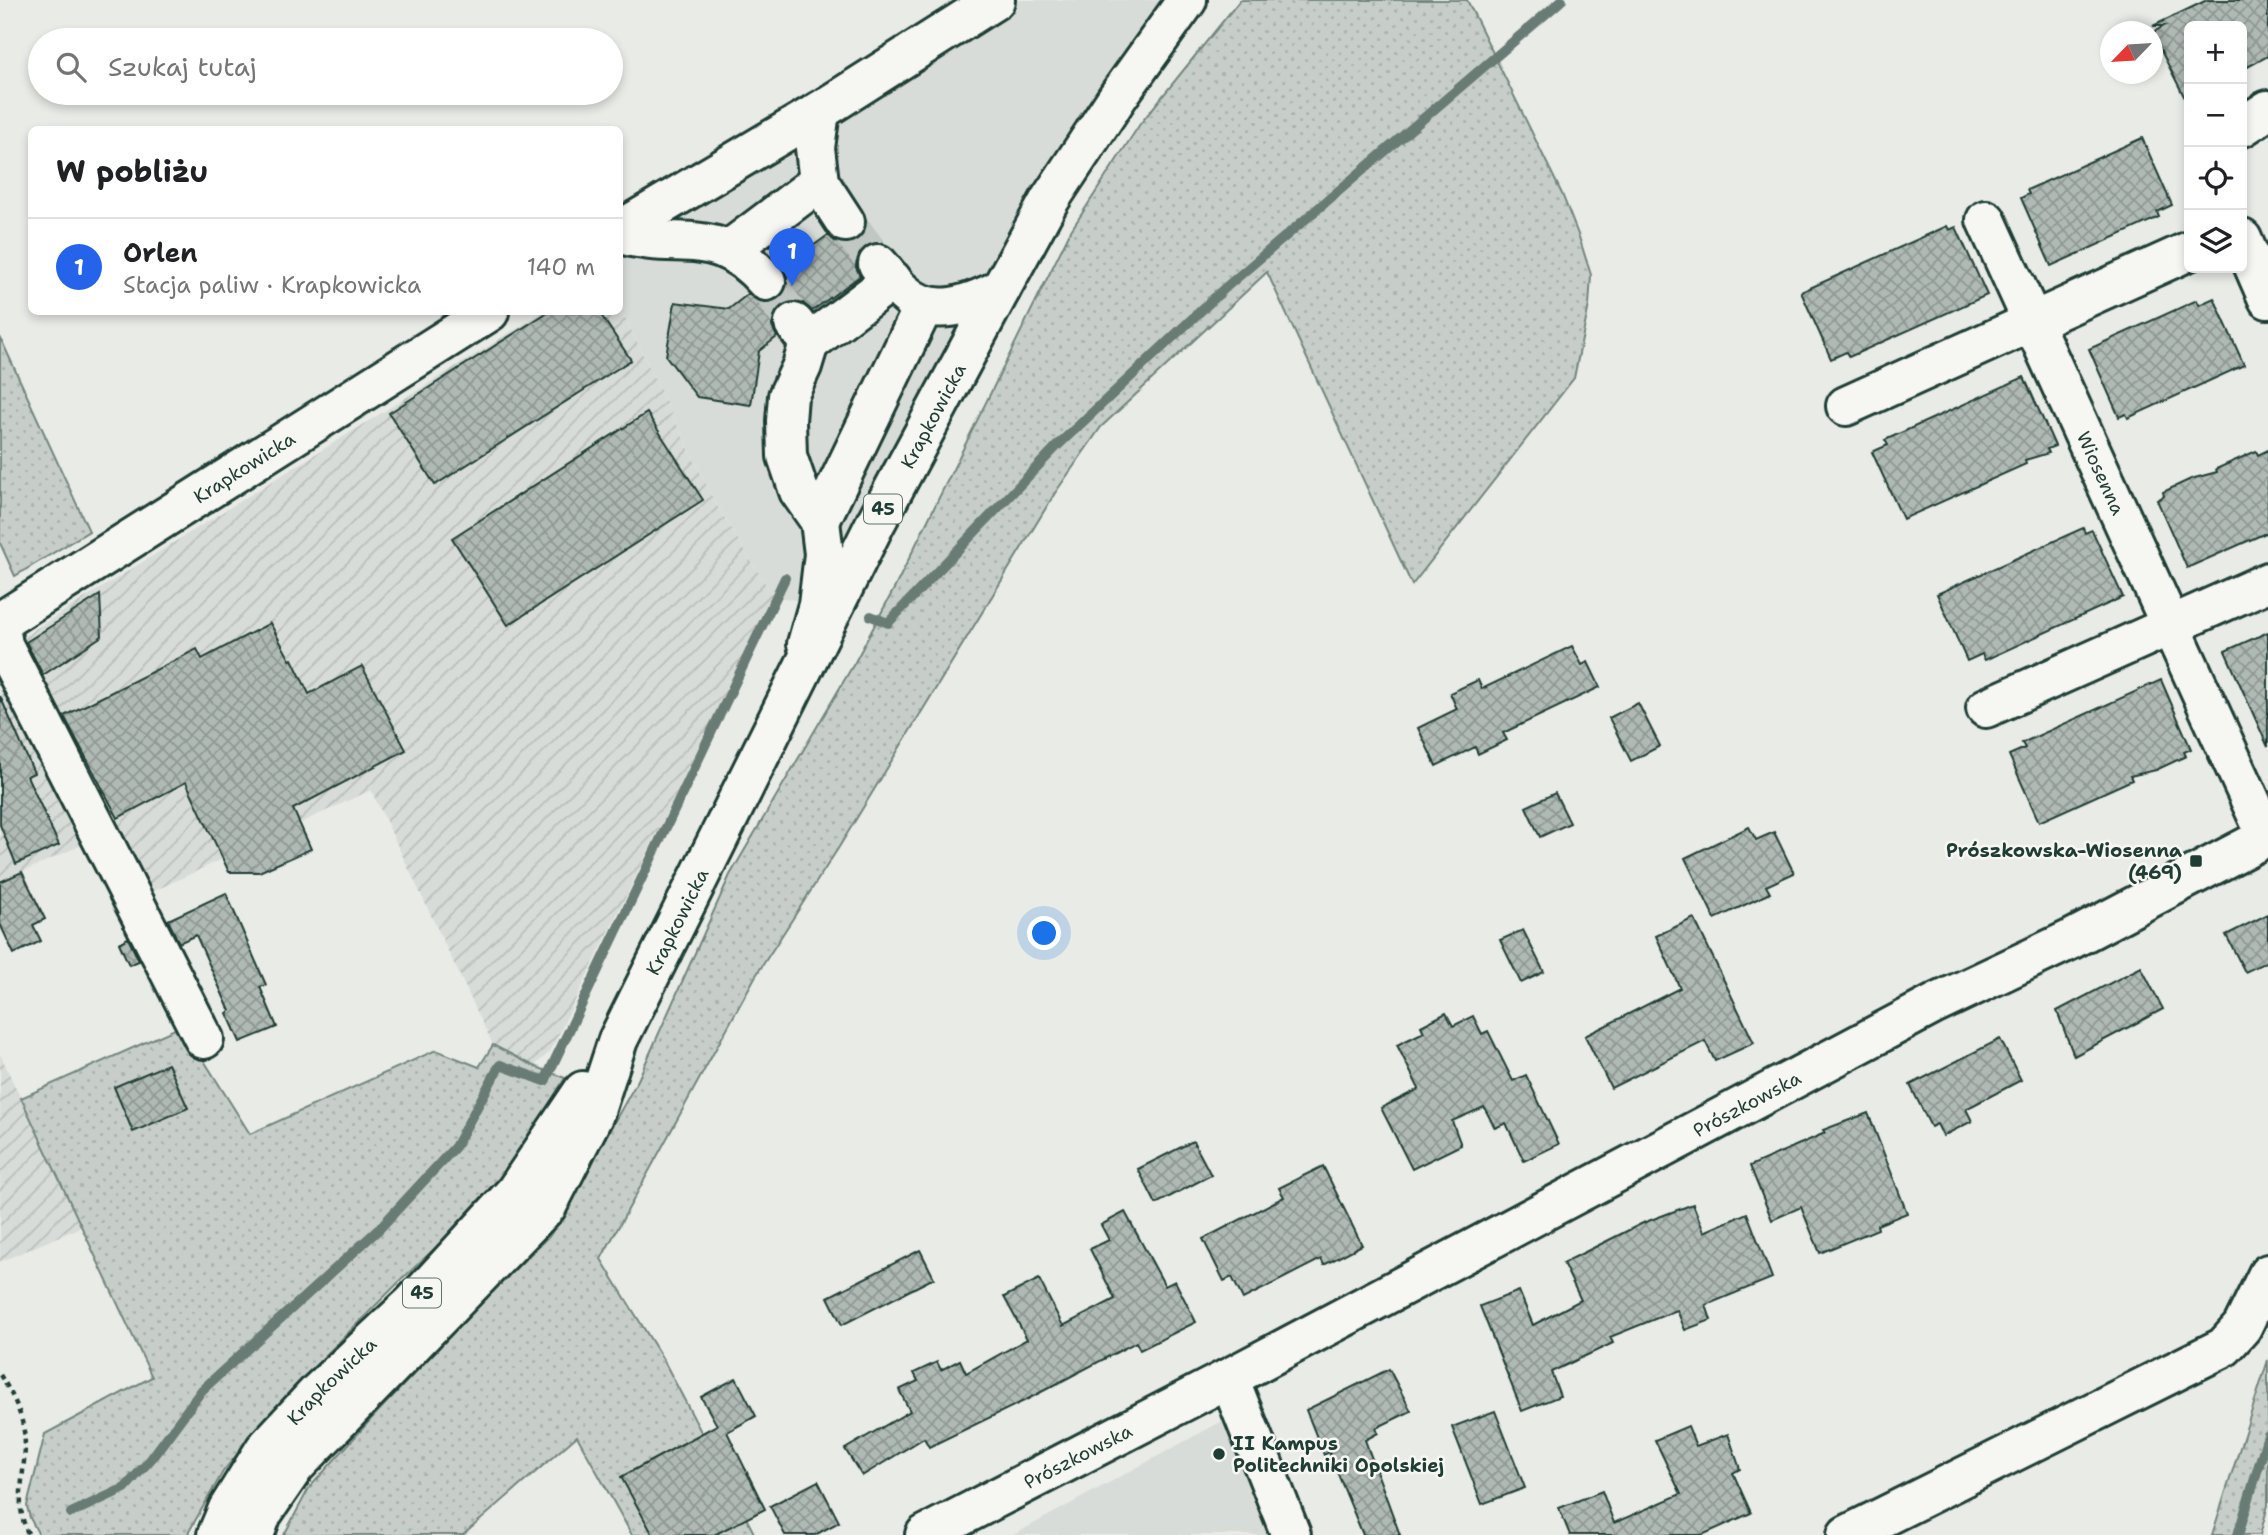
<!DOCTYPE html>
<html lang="pl">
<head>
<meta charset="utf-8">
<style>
  :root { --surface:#fff; --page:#f6f6f6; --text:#202124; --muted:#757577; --line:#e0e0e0; --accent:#2563eb }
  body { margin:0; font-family:"Shantell Sans",sans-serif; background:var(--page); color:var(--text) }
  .controls { position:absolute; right:21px; top:21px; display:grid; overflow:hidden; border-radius:10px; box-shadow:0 4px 10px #0003 }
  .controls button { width:63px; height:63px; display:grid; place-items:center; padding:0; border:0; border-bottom:2px solid var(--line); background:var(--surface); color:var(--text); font:35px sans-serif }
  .compass { position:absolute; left:2100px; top:21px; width:63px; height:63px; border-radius:50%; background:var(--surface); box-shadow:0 4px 10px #0003; rotate:245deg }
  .you { position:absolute; left:1045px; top:934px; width:24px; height:24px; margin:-18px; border:5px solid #fff; border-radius:50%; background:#1a73e8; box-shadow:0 0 0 10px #1a73e833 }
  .badge { display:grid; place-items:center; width:46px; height:46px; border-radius:50%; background:var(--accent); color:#fff; font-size:23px; font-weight:700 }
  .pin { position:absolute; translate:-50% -58px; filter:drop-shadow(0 2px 4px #0008) }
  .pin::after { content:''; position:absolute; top:37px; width:24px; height:21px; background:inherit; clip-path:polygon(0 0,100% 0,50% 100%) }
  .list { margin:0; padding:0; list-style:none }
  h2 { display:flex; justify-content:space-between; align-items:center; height:91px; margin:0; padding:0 28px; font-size:30px }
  h2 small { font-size:23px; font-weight:400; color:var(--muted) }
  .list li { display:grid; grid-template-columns:46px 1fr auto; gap:21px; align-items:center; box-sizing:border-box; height:98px; padding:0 28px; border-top:2px solid var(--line) }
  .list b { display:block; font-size:26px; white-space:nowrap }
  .list p { margin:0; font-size:23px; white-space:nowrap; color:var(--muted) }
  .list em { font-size:23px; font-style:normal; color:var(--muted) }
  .icon { flex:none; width:38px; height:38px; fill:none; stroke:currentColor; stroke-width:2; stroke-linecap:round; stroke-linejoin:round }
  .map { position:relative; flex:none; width:2268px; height:1535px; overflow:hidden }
  .search { position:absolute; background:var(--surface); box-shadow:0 4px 10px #0003; left:28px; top:28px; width:595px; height:77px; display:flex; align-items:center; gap:18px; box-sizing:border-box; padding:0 24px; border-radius:38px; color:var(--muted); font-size:26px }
  .panel { position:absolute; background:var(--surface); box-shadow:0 4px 10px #0003; left:28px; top:126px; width:595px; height:189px; border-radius:10px }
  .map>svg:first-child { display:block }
  .built { fill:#d8dcd8 }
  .industrial { fill:url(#industrial-furrows) }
  .grass { fill:url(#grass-dots); stroke:#73867e; stroke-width:2 }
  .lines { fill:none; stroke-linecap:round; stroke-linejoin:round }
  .stream { stroke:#687c75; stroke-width:10 }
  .building { fill:url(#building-cross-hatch); stroke:#1f3d34; stroke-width:2 }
  .minor-tunnel { stroke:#c1c8c3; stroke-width:38; stroke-dasharray:38 19; stroke-linecap:butt }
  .minor-casing { stroke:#1f3d34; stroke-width:44 }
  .major-casing { stroke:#1f3d34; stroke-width:44 }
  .path { stroke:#1f3d34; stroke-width:4.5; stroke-dasharray:5 5; stroke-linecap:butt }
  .minor { stroke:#f6f6f2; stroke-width:38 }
  .major { stroke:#f6f6f2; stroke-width:38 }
  .poi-dot { fill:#1f3d34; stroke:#f6f6f2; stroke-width:2.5 }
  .labels { text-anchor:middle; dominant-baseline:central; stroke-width:5; stroke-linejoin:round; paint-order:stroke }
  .shield { fill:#f6f6f2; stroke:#60746d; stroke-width:2 }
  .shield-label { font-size:18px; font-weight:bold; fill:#1f3d34 }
  .street-label { font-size:19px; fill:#1f3d34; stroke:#f6f6f2 }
  .poi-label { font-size:19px; font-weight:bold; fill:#1f3d34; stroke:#f6f6f2; text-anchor:end }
</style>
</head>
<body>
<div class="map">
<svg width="2268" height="1535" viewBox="0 0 2268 1535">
  <defs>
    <pattern id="industrial-furrows" width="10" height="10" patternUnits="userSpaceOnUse" patternTransform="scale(1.75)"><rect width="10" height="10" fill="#d8dcd8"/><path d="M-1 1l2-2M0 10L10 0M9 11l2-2" fill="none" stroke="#b9beba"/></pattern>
    <pattern id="grass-dots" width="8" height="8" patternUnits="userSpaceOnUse" patternTransform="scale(1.75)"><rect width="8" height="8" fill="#c7cec9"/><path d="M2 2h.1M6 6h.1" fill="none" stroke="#aab2ad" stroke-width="1.8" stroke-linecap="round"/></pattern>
    <pattern id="building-cross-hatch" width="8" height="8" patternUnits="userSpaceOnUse" patternTransform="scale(1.75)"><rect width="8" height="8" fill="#b0bab5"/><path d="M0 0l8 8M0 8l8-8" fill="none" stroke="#8f9894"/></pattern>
  </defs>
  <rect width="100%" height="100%" fill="#e9ebe7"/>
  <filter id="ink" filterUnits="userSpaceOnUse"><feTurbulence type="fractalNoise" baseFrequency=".0143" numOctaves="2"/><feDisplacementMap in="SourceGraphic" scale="14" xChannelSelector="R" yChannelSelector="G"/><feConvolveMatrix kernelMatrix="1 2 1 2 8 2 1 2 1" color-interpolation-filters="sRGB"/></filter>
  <g filter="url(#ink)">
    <g class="built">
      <polygon points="995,0 1187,0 833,607 773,596 714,501 620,307 620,230"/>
      <polygon points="1257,1402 1306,1535 1013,1535"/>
    </g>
    <g class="industrial">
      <polygon points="620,307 714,501 773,596 550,1052 534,1066 493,1045 371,790 126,904 93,840 0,882 0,651 543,312 620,312"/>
      <polygon points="0,1054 81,1227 0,1262"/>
    </g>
    <g class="grass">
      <polygon points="1240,0 1467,0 1562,194 1579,237 1591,275 1589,305 1574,378 1412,585 1267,272 1101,427 1055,493 839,847 755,977 601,1259 664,1361 755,1535 632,1535 577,1436 463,1535 284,1535 309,1488 373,1417 493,1291 551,1234 638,1080 730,875 855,662 895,587 1070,232 1140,124"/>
      <polygon points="0,337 89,531 15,576 0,543"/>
      <polygon points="186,1024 203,1059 250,1134 436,1050 479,1067 493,1045 534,1066 565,1078 522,1149 472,1214 401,1280 293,1388 224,1470 187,1535 39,1535 30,1518 27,1506 45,1434 152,1377 21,1098"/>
      <polygon points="2268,1360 2268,1505 2260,1535 2212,1535"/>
    </g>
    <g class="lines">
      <g class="stream">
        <polyline points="871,616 888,623 1057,446 1225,288 1562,0"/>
        <polyline points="71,1513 125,1488 151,1459 202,1390 379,1229 455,1147 500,1065 545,1081 785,578"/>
        <polyline points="2238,1535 2268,1435"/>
      </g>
    </g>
    <g class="building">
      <polygon points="2207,0 2268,0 2268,56 2242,70 2242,26 2189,26 2189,106 2152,33 2164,26 2153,26"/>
      <polygon points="2142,138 2172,205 2157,212 2159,217 2051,266 2021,198 2029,194 2027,190"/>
      <polygon points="867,221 883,243 873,243 863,248 857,258 856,267 860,276 812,311 803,303 792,301 781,305 774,314 772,326 777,337 759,351 751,405 697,397 666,356 675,302 729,309 748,294 760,302 773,302 782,296 787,287 787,276 783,268 828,235 836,242 845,244 856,241 864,232"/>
      <polygon points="1947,226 1949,230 1956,227 1987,295 1849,357 1846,352 1831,359 1801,292"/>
      <polygon points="2214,298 2244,365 2128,418 2126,414 2119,417 2089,349 2197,300 2199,305"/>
      <polygon points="548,312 599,312 631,360 435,485 389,413"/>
      <polygon points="2024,377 2055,446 2047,449 2049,453 2025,460 2026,464 1903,519 1872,452 1888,445 1885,440"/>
      <polygon points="647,413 703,500 508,625 452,538"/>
      <polygon points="2268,450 2268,532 2187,568 2157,500 2164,496 2163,492 2191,479 2217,472 2216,469 2256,451 2258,455"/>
      <polygon points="2083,528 2085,533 2092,530 2123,597 1985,660 1982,654 1967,661 1937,594"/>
      <polygon points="100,595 102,636 43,675 26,642"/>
      <polygon points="270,623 290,660 292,659 309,694 362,666 406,750 293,809 311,849 259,872 229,872 186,782 118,818 64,716 197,649 202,659"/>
      <polygon points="2268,632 2268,747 2225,651"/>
      <polygon points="1572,646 1582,665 1588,662 1600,687 1503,733 1507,740 1478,754 1475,747 1436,766 1418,728 1457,709 1450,693 1478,680 1482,689"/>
      <polygon points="2161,680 2191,749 2184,752 2186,756 2156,770 2130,776 2132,780 2039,822 2009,755 2025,748 2022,743"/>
      <polygon points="0,696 34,773 27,776 59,845 16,864 0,825"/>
      <polygon points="1638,703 1660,746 1631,761 1609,718"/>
      <polygon points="1555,793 1570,823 1540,837 1526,807"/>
      <polygon points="1749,827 1756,840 1774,832 1794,873 1766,886 1770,893 1715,919 1685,858"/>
      <polygon points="22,872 45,919 33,925 41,941 14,954 0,924 0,882"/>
      <polygon points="226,893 266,985 260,987 277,1027 240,1042 227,1013 230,1011 196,935 179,943 168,920"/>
      <polygon points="2268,914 2268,961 2245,972 2226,935"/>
      <polygon points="1694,918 1754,1043 1715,1061 1705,1041 1611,1088 1585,1036 1680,988 1656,936"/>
      <polygon points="1523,930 1544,972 1521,983 1500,940"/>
      <polygon points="128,938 139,961 129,965 119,943"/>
      <polygon points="2141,967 2163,1009 2074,1056 2057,1011"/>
      <polygon points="1446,1013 1453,1026 1473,1016 1482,1034 1488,1031 1513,1081 1526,1075 1559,1144 1524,1161 1506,1123 1495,1128 1484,1107 1452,1121 1461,1145 1412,1169 1381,1108 1419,1089 1397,1045 1424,1032 1421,1026"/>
      <polygon points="2000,1039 2021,1080 1966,1109 1972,1121 1943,1136 1937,1124 1931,1127 1910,1085"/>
      <polygon points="168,1064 188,1108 133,1132 114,1087"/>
      <polygon points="1868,1113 1907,1213 1877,1225 1878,1229 1820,1253 1801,1207 1772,1220 1750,1166 1825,1133 1823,1130"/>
      <polygon points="1193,1141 1211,1175 1156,1204 1138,1169"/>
      <polygon points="1323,1166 1362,1245 1324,1265 1321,1259 1243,1299 1232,1277 1224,1281 1203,1239 1284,1197 1279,1188"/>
      <polygon points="1693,1204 1704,1232 1747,1213 1772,1278 1706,1305 1711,1320 1685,1330 1677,1310 1610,1337 1613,1343 1551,1372 1560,1396 1522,1411 1480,1306 1519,1291 1533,1325 1581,1300 1563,1263 1643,1223"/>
      <polygon points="1125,1212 1165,1286 1175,1281 1196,1322 1140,1350 1136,1342 1026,1400 929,1447 924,1438 862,1476 845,1449 910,1411 899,1390 918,1381 914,1373 937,1362 941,1370 960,1360 966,1373 1027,1339 1004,1297 1039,1279 1063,1326 1115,1299 1090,1249 1109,1240 1101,1225"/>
      <polygon points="920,1250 934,1278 842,1325 828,1297"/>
      <polygon points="1389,1369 1411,1411 1376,1428 1378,1433 1365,1440 1400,1535 1363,1535 1329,1452 1324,1455 1306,1410"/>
      <polygon points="736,1378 756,1416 727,1432 765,1509 714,1535 653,1535 621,1477 717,1425 701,1397"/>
      <polygon points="1495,1411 1525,1488 1482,1504 1452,1427"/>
      <polygon points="1688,1426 1696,1446 1728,1434 1740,1469 1733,1473 1751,1513 1702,1535 1570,1535 1559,1508 1602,1491 1614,1523 1681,1494 1655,1440"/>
      <polygon points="818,1481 839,1522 815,1535 785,1535 770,1506"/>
    </g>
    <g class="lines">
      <g class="minor-tunnel">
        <polyline points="845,222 878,264"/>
        <polyline points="766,281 794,323"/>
      </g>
      <defs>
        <g id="minor">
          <polyline points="820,111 815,148 819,182 845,222"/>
          <polyline points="2242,127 2268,110"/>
          <path id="s1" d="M1986,220L2267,837"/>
          <polyline points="620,230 820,111 995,0"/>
          <path d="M620,234C682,252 715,223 766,281"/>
          <polyline points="2242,239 2268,299"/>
          <polyline points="729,250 819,182"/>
          <path d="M878,264C887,274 894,285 904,293C933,320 971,304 1001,289"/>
          <polyline points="794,323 809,343 802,366 788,396 786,421 787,456 799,491 820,521 824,554 818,605 807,644"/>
          <polyline points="809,343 892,280"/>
          <polyline points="1846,406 2189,251"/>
          <polyline points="820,521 924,306"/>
          <path id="s2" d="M0,622L489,312"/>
          <polyline points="0,626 3,645 204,1039"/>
          <polyline points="1986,708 2268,582"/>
          <polyline points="1229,1378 1291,1535"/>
          <polyline points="1847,1535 2224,1347 2242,1327 2268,1274"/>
        </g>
        <g id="major">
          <path id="s3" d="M217,1535L228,1509L265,1449L319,1391L413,1303L515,1192L583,1091"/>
          <path id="s4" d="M254,1535L262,1514L295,1466L547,1206L594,1114L618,1040L875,524L1001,289L1049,201L1119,95L1187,0"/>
          <path id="s5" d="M925,1535L1229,1378L1935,1004L2072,939L2268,836"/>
        </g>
      </defs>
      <use href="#minor" class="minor-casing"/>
      <use href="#major" class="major-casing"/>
      <path class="path" d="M0,1375C10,1390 20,1409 23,1426C31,1462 10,1501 29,1535"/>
      <use href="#minor" class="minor"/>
      <use href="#major" class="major"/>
    </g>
  </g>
  <g class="poi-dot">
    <rect x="2189" y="854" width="14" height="14" rx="3.5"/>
    <circle cx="1219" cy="1454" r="7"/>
  </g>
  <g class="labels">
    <g class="shield">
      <rect x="864" y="494.5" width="38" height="29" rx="5"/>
      <rect x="403" y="1278.5" width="38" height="29" rx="5"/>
    </g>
    <g class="shield-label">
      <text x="883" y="509">45</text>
      <text x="422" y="1293">45</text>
    </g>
    <g class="street-label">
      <text stroke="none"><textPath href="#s4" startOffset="1323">Krapkowicka</textPath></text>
      <text stroke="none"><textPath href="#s2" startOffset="289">Krapkowicka</textPath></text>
      <text stroke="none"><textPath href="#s1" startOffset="278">Wiosenna</textPath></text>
      <text stroke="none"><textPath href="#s4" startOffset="756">Krapkowicka</textPath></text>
      <text stroke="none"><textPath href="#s5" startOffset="928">Prószkowska</textPath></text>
      <text stroke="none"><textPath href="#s3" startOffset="194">Krapkowicka</textPath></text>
      <text stroke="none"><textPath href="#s5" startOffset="172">Prószkowska</textPath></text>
    </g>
    <g class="poi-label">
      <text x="2182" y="850">Prószkowska-Wiosenna<tspan x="2182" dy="22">(469)</tspan></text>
      <text x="1233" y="1443" text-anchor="start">II Kampus<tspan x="1233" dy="22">Politechniki Opolskiej</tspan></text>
    </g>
  </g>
</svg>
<div class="controls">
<button>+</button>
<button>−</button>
<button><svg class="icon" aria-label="locate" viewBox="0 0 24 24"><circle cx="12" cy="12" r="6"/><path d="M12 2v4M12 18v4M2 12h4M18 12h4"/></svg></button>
<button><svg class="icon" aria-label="layers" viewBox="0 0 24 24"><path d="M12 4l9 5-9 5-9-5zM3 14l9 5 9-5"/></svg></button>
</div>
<svg class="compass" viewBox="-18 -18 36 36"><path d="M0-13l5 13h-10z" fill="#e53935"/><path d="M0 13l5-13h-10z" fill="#757577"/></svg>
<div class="you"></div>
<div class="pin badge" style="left:792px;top:286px">1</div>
<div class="search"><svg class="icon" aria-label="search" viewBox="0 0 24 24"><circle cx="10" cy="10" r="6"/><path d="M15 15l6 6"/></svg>Szukaj tutaj</div>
<section class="panel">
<h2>W pobliżu<small></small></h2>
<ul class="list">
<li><span class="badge">1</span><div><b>Orlen</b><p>Stacja paliw · Krapkowicka</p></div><em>140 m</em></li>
</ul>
</section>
</div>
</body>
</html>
